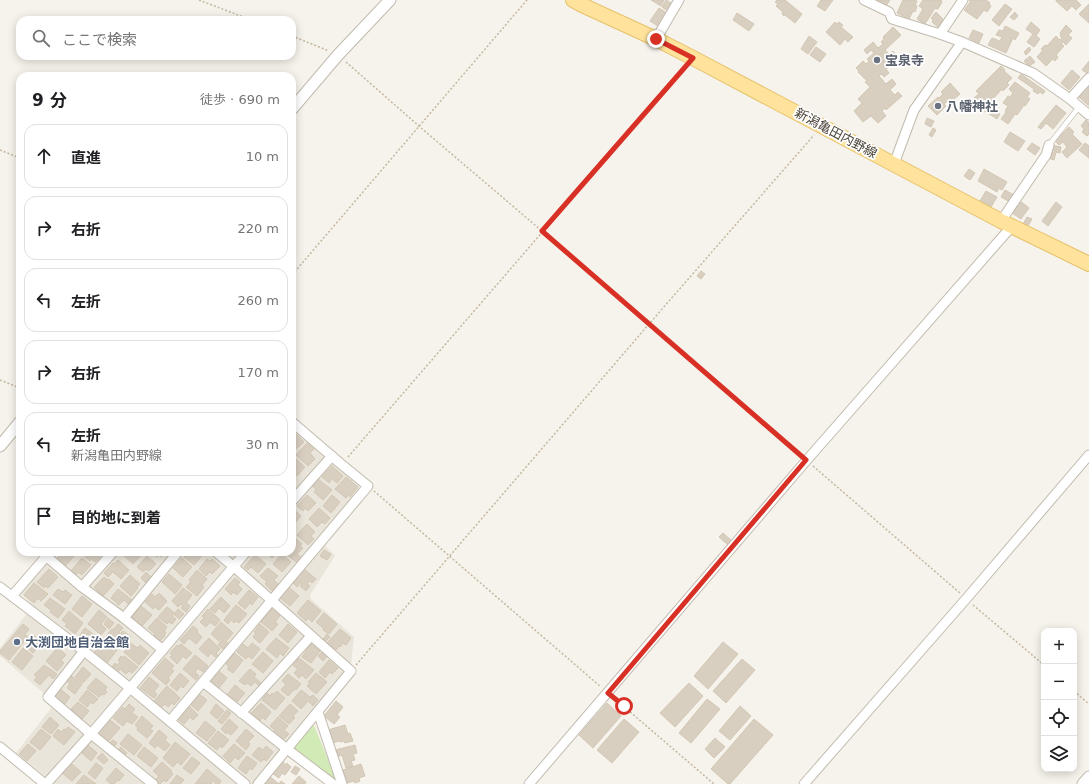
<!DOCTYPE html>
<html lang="ja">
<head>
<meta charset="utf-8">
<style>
  :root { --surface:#fff; --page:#f2f2f2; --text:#202124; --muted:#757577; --line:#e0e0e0 }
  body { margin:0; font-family:"DejaVu Sans","Noto Sans JP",sans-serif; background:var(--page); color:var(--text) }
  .controls { position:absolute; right:12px; bottom:12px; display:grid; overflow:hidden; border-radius:8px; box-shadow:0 2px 10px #0003 }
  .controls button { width:36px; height:36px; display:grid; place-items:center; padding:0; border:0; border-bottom:1px solid var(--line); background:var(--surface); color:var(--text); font:20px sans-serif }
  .stop { position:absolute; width:12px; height:12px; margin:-9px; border:3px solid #d93025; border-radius:50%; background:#fff }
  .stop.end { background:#d93025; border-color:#fff; box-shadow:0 1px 4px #0008 }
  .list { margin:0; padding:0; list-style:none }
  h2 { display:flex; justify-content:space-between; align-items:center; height:52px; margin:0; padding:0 16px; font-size:17px }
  h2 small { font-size:13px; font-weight:400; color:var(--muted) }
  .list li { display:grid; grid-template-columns:26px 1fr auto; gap:12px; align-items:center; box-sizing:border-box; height:64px; margin:0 8px 8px; padding:0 8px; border:1px solid var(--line); border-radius:12px }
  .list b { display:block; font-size:15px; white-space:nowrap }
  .list p { margin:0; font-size:13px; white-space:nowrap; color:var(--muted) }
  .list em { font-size:13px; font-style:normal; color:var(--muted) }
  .icon { flex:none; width:22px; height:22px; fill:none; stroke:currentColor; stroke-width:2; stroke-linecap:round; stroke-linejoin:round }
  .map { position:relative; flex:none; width:1089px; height:784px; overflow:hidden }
  .search { position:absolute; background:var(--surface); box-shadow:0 2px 10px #0003; left:16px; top:16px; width:280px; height:44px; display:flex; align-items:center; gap:10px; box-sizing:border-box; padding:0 14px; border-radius:12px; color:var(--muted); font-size:15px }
  .panel { position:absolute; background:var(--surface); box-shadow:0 2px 10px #0003; left:16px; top:72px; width:280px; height:484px; border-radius:12px }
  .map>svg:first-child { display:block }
  .residential { fill:#eae5da }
  .green { fill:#d2eab5 }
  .building { fill:#d8cfc1; stroke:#d3c7b4 }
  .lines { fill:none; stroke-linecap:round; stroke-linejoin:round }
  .service-casing { stroke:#c2bbae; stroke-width:6 }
  .minor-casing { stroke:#c2bbae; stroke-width:11 }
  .tertiary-casing { stroke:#c2bbae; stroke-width:13 }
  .primary-casing { stroke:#e6c16a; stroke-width:16 }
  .path { stroke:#c4b79f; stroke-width:1.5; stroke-dasharray:2 2; stroke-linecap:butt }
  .service { stroke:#fff; stroke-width:4.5 }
  .minor { stroke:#fff; stroke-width:9 }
  .tertiary { stroke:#fff; stroke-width:11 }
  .primary { stroke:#ffe39c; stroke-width:14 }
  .route { stroke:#d93025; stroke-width:5 }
  .worship-dot { fill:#6b7280; stroke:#fff; stroke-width:1.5 }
  .service-dot { fill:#5c6f8a; stroke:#fff; stroke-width:1.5 }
  .labels { text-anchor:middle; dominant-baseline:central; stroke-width:3.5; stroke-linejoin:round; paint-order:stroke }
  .worship-label { font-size:13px; font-weight:bold; fill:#5b616d; stroke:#fff; text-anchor:start }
  .street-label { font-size:13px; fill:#4b4439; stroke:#fff }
  .service-label { font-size:13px; font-weight:bold; fill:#4e5e75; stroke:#fff; text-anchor:start }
</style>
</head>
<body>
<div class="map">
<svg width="1089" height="784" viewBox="0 0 1089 784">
  <rect width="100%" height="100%" fill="#f6f3ec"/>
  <polygon class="residential" points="292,428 359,486 359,491 318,540 334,554 335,556 310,595 311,599 354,637 351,665 253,784 55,784 16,753 55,703 0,656 0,648 33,606 20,593 56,552 292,552"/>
  <polygon class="green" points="314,725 337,782 292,749"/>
  <g class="building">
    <polygon points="651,0 664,0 661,6"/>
    <polygon points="666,0 673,4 668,11 662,7"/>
    <polygon points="777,0 785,0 802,14 795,23 785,15 784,16 782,14 783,12 776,6 778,4 775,2"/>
    <polygon points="821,0 833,0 825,11 817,6"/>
    <polygon points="876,0 890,0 886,6"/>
    <polygon points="903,0 906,1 906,0 915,0 917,1 915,5 917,6 915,12 913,11 909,19 897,13"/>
    <polygon points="923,0 942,0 941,1 942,2 938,9 935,8 925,24 917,19 923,9 919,6"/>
    <polygon points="969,0 986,0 990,3 989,4 991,6 987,12 984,10 977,19 964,10 971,1"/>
    <polygon points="1056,0 1076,0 1081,5 1076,10 1072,6 1067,11 1056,1"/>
    <polygon points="1005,4 1012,9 999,26 992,20"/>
    <polygon points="1089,4 1089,23 1079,14"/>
    <polygon points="659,8 667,13 658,26 650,21"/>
    <polygon points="936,12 944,20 938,27 932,22 933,20 931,18"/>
    <polygon points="1015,12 1018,16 1014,20 1010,17"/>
    <polygon points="737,13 754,24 749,31 733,20"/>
    <polygon points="835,22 837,24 839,22 843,25 841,27 853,37 848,42 845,39 840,45 826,32"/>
    <polygon points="1031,22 1040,30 1036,36 1040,39 1034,47 1027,42 1033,34 1026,29"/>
    <polygon points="1066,25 1072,31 1068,35 1072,38 1066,45 1063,42 1061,44 1064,46 1056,55 1058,57 1055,61 1053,59 1046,66 1037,57 1043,50 1041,49 1045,45 1047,46 1056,36 1060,40 1062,38 1060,36 1061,34 1060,33"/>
    <polygon points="1005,26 1019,33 1015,40 1013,38 1006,53 988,45 992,38 1000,41 1002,37 996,35 999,30 1003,31"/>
    <polygon points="893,27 901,35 885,50 889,54 893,51 896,55 893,57 895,59 892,61 893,63 886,69 889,73 884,77 881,74 879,76 886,84 892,79 896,84 890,90 895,95 898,92 902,96 886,110 885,108 882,111 886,116 878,123 871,116 863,122 854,111 862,103 858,99 870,87 865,82 867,81 858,72 859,71 856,68 863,61 866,64 869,61 867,59 874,53 871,50 867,54 864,50 873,42 878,48 883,44 881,42 884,39 883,37"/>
    <polygon points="973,30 983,34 979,43 969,38"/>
    <polygon points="809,36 817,42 808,54 801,49"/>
    <polygon points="816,47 826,54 820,62 810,55"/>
    <polygon points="1029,47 1031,50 1026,55 1024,52"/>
    <polygon points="1030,56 1035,62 1029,66 1024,61"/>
    <polygon points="1089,61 1089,70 1087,73 1082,70"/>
    <polygon points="1001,66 1005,70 1004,71 1012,78 1007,83 1009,85 1003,91 1002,89 991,101 987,98 981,105 974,98 979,94 976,91"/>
    <polygon points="1072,70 1080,77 1069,90 1061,83"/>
    <polygon points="1021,74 1045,91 1043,94 1040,92 1038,94 1033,91 1034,89 1018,78"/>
    <polygon points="1015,82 1030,93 1027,97 1030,99 1025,106 1024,105 1017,115 1015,114 1008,124 1001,119 1006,112 1005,111 1008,106 1003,103 1008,96 1010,97 1013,93 1009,89"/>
    <polygon points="950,83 960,94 952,101 950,99 944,104 946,106 937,115 928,106 938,97 939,98 943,94 941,92"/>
    <polygon points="1089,84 1089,106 1078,96"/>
    <polygon points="985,103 998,111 997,112 1000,114 997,119 981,109"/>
    <polygon points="1056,105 1066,113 1053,129 1046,123 1041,129 1038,127"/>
    <polygon points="927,118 934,121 931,127 925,124"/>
    <polygon points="1086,120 1089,123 1089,134 1087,136 1082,132 1084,129 1081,126"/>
    <polygon points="1069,127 1074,132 1072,134 1082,144 1067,158 1062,152 1067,147 1063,142 1059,145 1055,141"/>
    <polygon points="933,128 936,130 932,137 929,135"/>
    <polygon points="1010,132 1025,141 1018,151 1004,142"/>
    <polygon points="1032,143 1040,148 1035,155 1027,149"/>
    <polygon points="1085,143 1089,146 1089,158 1079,150"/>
    <polygon points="1051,145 1061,147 1060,153 1056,152 1054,160 1048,158"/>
    <polygon points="969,169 975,173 970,180 964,176"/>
    <polygon points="984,169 1007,182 1002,190 999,188 997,192 978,181"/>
    <polygon points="1005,190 1014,195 1010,202 1001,197"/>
    <polygon points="986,191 997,197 991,207 980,201"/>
    <polygon points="1020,201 1029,208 1021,219 1012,213"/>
    <polygon points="1056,202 1062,207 1048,226 1042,221"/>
    <polygon points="1027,217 1032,219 1028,226 1023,224"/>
    <polygon points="701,271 705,274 701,279 697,276"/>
    <polygon points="294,432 304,442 296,449 292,445 292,434"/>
    <polygon points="307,443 314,449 310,453 315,459 308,466 296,455"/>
    <polygon points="295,458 305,467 297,476 292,471 292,461"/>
    <polygon points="332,466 343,476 337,483 332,479 329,483 322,477"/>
    <polygon points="346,477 358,487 350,497 348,495 346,498 335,489"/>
    <polygon points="318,479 332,490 323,500 314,492 316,489 312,486"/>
    <polygon points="307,495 316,503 308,511 305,508 303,511 297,506"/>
    <polygon points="332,495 340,502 331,513 323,506"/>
    <polygon points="319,508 330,518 325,524 322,522 317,527 309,519"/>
    <polygon points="293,509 301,516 292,526 292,511"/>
    <polygon points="307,524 315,532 311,536 314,539 308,545 297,535"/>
    <polygon points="723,533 732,541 728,545 719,537"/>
    <polygon points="295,538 302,544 300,546 303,548 297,554 302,558 297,563 284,552 292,552 292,542"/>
    <polygon points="324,550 331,554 327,560 320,556"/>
    <polygon points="59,552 76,552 77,553 65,566 57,559 60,555 58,553"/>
    <polygon points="86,552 99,552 97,554 100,557 95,562 91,559 90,561 83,555"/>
    <polygon points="123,552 143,552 143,553 133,564 122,554"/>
    <polygon points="151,552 166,552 161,557 159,555 157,557"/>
    <polygon points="188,552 205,552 194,565 184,557"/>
    <polygon points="266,552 277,552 272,558"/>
    <polygon points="282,554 291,562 282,572 273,564"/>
    <polygon points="255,555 266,564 258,573 251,567 248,570 244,567"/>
    <polygon points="147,556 156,564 149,571 146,569 143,572 137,567"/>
    <polygon points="82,558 91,565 82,575 78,572 76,575 71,571"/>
    <polygon points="182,558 192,567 183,577 173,568"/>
    <polygon points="207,559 210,561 212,559 220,566 212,574 210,572 206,576 199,569"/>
    <polygon points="118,560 129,570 121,579 113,572 108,577 104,573 113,563 114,564"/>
    <polygon points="268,568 278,576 274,580 278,584 272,591 265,584 267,582 260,576"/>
    <polygon points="49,569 58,577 48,588 45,586 44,588 37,582"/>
    <polygon points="304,569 316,579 312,583 310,581 307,584 310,586 306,591 300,586 302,584 301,582 297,587 293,583"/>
    <polygon points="197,570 207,579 202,585 204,587 197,596 186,587 191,582 189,580"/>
    <polygon points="146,572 151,577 146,583 141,578"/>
    <polygon points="169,574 182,585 175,594 162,582"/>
    <polygon points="130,575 140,584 137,587 138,588 131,596 120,586"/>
    <polygon points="104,577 108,580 109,579 114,584 103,596 94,587"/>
    <polygon points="235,578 240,582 238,585 242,589 237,595 233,592 231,595 225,589"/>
    <polygon points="34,583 48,594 41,601 38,598 34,603 24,595"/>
    <polygon points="289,587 299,596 290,606 280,598"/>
    <polygon points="183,588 192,595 186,603 190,606 186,612 181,608 183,606 181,604 178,607 172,601"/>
    <polygon points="58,589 63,592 65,590 72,595 65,604 53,595"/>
    <polygon points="118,589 132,600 128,604 124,600 119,605 111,598"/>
    <polygon points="249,590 258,597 252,605 250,603 245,609 238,603"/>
    <polygon points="159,593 167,601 159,610 155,607 153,609 145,602 152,594 155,597"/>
    <polygon points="82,596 92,604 82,617 72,609"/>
    <polygon points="221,597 230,606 224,613 219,608 215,613 210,609"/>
    <polygon points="50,598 65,609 58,618 50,612 51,610 44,605"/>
    <polygon points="308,600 321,611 312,622 308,618 306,621 297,613"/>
    <polygon points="236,605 247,614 239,623 236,621 234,623 231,620 228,624 224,620"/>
    <polygon points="141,606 152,615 142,626 132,617"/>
    <polygon points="167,607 175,613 178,609 184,614 179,619 174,614 172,616 176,619 172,624 169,622 167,624 158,617"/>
    <polygon points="208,609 220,620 215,626 210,622 206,627 200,622 204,618 202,616"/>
    <polygon points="272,609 280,616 275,622 278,624 272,631 261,622"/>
    <polygon points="99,610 107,617 101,624 106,629 101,635 88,624"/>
    <polygon points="69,611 83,623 75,634 65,626 67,624 62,620"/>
    <polygon points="324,613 337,624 329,634 323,630 324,629 316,622"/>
    <polygon points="108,618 114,623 109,629 104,624"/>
    <polygon points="157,618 167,627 164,631 166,632 164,635 165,636 160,641 154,635 155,634 148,628"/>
    <polygon points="221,622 233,633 226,641 228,643 223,649 218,645 223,638 222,637 219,641 211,634"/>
    <polygon points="23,624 29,629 25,634 28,637 9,660 0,653 0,651"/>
    <polygon points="118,624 123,628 119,632 120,634 123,631 131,637 124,645 121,642 117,647 105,638 112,629 114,629"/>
    <polygon points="260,624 269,632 260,643 253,637 256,633 254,632"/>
    <polygon points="288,624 297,632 288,643 279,635"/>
    <polygon points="193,626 198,630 197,632 202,637 196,644 189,638 184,644 180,640"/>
    <polygon points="85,628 100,639 94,646 88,642 85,646 77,639"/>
    <polygon points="340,629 351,638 346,645 343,643 340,647 339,646 336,650 327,643"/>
    <polygon points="327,634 330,637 326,641 323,639"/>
    <polygon points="34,635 42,642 33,653 25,646"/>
    <polygon points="209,638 220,649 216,653 218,655 215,657 211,653 208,657 199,649"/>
    <polygon points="276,638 289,648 283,656 280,653 277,658 266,649"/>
    <polygon points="104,640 117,650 107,663 99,657 99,658 93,654"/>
    <polygon points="723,642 738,654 708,689 694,676"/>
    <polygon points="131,643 137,648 140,645 149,653 139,665 124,652"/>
    <polygon points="252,643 260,649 252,659 248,656 246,659 237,652 243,644 248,648"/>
    <polygon points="181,644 192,653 186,659 183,656 177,664 170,657 172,655 170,653 177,645 178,646"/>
    <polygon points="311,644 320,651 311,663 302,657"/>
    <polygon points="58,647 66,655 61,660 64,663 57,671 46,661"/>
    <polygon points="23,648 33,656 22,670 12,662"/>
    <polygon points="323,651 328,655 323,661 318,656"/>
    <polygon points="263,652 273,661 263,673 252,664"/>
    <polygon points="234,653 243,660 233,673 227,669 229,667 226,664"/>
    <polygon points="195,655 208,666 203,672 198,668 195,672 199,676 196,680 183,669"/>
    <polygon points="121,656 122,658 124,656 138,667 132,673 129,671 126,674 121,670 122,668 121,668 117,673 111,668 115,663 117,665 120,662 118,660"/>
    <polygon points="165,658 174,666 171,669 174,671 168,678 170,680 166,685 152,673"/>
    <polygon points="299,658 314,670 306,679 302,675 299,678 294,673 298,669 293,665"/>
    <polygon points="742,659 755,670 726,703 713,691"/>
    <polygon points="329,660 338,668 332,674 330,672 325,678 319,672"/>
    <polygon points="44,665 57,674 53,679 49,675 40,685 34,680 37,677 34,675"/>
    <polygon points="83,667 91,674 83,683 75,677"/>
    <polygon points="250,669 256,674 254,677 261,683 259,686 255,682 251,686 247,683 245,685 239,681"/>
    <polygon points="219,671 227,678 218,689 210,682"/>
    <polygon points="180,673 189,681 183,688 181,686 177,691 170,685"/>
    <polygon points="316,673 327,682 316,694 307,686 310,683 308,682"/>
    <polygon points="288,674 301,684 296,690 295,689 288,696 281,690 286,684 282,681"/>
    <polygon points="70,675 82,684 75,694 67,688 70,684 66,681"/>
    <polygon points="149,677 159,685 154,692 157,694 154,698 140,688"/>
    <polygon points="96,678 107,687 105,690 107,692 104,695 102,694 99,697 87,688"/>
    <polygon points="689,683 703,696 675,727 660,713"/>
    <polygon points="235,685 245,693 236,703 227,695"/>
    <polygon points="167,686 180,698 174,705 172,703 168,707 165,704 161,708 154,701"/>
    <polygon points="59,688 70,697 64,705 59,701 58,703 54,699 55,697 53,695"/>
    <polygon points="87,690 98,699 93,704 91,702 87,707 79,700"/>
    <polygon points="301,690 310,697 313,695 318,700 313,706 308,701 301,709 292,701"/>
    <polygon points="277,691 285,698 275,710 262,700 267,693 270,696 272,693 274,694"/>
    <polygon points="199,694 207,700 198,711 190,704"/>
    <polygon points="707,699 720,709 691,743 679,733"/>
    <polygon points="336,701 343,707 337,715 340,717 334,724 324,716"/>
    <polygon points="78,702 89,711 82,719 71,709"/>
    <polygon points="261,703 271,712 265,720 263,717 259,722 250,714"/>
    <polygon points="607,703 621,716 593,748 579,735"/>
    <polygon points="129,704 135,709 132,713 138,717 132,724 127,721 123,726 113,718 123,707 125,709"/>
    <polygon points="216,704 224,711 217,719 210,713"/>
    <polygon points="290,704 298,711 293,716 295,718 289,724 279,716"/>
    <polygon points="189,706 198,715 193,720 190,717 184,724 178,719"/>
    <polygon points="740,706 751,716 730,740 719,731"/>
    <polygon points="227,710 231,713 222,724 218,721"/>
    <polygon points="142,716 153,726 150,729 153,731 147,738 137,730 138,728 135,725"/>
    <polygon points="50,717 59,725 51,734 42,727"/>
    <polygon points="278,717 288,726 284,730 289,734 283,740 278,736 276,738 272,734 275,730 270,726"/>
    <polygon points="229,719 238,727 231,735 227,732 226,734 221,729"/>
    <polygon points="624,719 639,732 612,763 597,750"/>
    <polygon points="754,719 773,735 730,784 728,784 711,769"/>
    <polygon points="110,720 120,728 107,743 97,734"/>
    <polygon points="205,721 216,730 207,741 196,733"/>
    <polygon points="345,725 348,734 350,733 353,741 345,743 344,741 340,742 339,741 333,743 328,730"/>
    <polygon points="68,727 75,732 64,745 53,736 58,729 61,732 64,729 65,730"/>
    <polygon points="41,729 51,737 40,750 30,742"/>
    <polygon points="246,729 254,736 248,742 250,744 246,750 236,741"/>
    <polygon points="159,730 167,737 165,740 170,745 165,751 157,745 155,748 149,743"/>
    <polygon points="218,731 229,740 222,748 220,746 217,750 208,743"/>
    <polygon points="128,734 142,745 134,755 120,744"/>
    <polygon points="715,738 725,747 714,758 705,749"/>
    <polygon points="113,740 117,743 112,749 108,745"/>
    <polygon points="175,742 190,754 181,765 177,762 173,767 163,758"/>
    <polygon points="28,744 36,751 27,761 19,754"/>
    <polygon points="234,744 245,753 238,760 235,757 230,763 223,756"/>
    <polygon points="88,745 97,753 91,761 82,753"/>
    <polygon points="355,745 357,753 353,754 355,760 351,761 353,766 346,768 342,755 337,757 335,750"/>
    <polygon points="266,746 273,752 266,761 264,759 261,762 252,755 259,747 263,750"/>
    <polygon points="121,747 127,753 123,757 117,752"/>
    <polygon points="144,747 158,758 151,767 137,756"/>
    <polygon points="102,753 108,760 104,764 97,758"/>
    <polygon points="247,756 257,763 252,770 250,768 246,774 238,768"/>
    <polygon points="192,757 200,763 191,774 183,768"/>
    <polygon points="282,761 286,765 287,763 291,767 285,775 282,773 279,778 272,773"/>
    <polygon points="162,762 172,771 171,773 173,774 166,782 164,780 160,784 157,784 154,781 159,776 153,771"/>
    <polygon points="71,763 81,772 72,781 62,773"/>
    <polygon points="96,763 103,768 95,779 88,773"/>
    <polygon points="361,764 365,776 359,778 360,781 355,783 354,781 347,783 343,770"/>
    <polygon points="295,766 300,769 296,775 291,772"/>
    <polygon points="116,768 124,775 119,781 118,780 114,784 111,784 106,780"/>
    <polygon points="207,769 221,781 219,784 216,784 213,781 211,783 212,784 195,784"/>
    <polygon points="84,775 96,784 76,784"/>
    <polygon points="177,775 184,780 180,784 170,784"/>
    <polygon points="269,776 279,784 281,781 285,784 263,784"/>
    <polygon points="299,776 306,782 305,784 292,784"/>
  </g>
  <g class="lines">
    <defs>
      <polyline id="service" points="1049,145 1079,107"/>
      <g id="minor">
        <polyline points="864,0 889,12 892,19 940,34 962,42 1033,73 1070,99 1089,115"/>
        <polyline points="940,34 963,0"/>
        <polyline points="656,39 679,0"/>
        <polyline points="1070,99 1089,78"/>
        <polyline points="894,164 914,110 962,42"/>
        <polyline points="1001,221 1046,155 1049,145"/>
        <polyline points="292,501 332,456"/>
        <polyline points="216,552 233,566 351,671 258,784"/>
        <polyline points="46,556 82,587 124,618 163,650"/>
        <polyline points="0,587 84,651 130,688 245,784"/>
        <polyline points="82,587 113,552"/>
        <polyline points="12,596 50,552"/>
        <polyline points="124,618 178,552"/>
        <polyline points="84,651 48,697 91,734 153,784"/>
        <polyline points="203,682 287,749 333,784"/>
        <polyline points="318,712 342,784"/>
        <polyline points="241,713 311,636"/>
        <polyline points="170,721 368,486 341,464 292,422"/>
        <polyline points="0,747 45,784"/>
        <polyline points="46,784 91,734 246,552"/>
        <polyline points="529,784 806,461 1012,226"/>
        <polyline points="804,784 966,599 1089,455"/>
      </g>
      <g id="tertiary">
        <polyline points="292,109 338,55 390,0"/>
        <polyline points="0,446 20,422"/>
        <polyline points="1083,784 1089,777"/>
      </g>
      <polyline id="primary" points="573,0 582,5 656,39 693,58 1001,221 1089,264"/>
    </defs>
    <use href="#service" class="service-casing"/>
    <use href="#minor" class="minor-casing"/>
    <use href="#tertiary" class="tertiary-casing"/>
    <use href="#primary" class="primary-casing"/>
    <g class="path">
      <polyline points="199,0 251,20"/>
      <polyline points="292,36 329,51"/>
      <polyline points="346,62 420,127 542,231 799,455"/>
      <polyline points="0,150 20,158"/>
      <polyline points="292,275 527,0"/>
      <polyline points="0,380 20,388"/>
      <polyline points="348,457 685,67"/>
      <polyline points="813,466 960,593"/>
      <polyline points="374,491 601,687"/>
      <polyline points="973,605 1044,665"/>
      <polyline points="356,665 649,324 814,135"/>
      <polyline points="1074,691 1089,704"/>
      <polyline points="615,699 714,784"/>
    </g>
    <use href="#service" class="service"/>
    <use href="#minor" class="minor"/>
    <use href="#tertiary" class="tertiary"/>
    <use href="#primary" class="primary"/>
  </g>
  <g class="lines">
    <polyline class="route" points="624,706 608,693 806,460 542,231 693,58 656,39"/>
  </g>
  <g class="worship-dot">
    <circle cx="877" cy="60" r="4"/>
    <circle cx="938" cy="106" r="4"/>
  </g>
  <circle class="service-dot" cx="17" cy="642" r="4"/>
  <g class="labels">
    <g class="worship-label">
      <text x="885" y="60">宝泉寺</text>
      <text x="946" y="106">八幡神社</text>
    </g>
    <g class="street-label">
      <text transform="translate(836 133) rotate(28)">新潟亀田内野線</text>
    </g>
    <g class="service-label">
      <text x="25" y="642">大渕団地自治会館</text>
    </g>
  </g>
</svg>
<div class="controls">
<button>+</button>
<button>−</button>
<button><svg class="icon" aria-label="locate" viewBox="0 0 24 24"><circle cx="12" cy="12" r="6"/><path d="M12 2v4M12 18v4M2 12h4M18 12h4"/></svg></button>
<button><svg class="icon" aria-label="layers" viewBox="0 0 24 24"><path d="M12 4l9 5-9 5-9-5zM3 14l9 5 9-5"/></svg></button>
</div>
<div class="stop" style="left:624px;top:706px"></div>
<div class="stop end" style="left:656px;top:39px"></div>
<div class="search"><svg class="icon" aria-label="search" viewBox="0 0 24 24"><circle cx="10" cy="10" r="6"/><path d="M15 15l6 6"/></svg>ここで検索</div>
<section class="panel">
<h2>9 分<small>徒歩 · 690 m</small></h2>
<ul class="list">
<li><svg class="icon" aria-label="ahead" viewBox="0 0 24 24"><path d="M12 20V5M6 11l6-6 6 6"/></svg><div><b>直進</b></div><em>10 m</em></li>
<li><svg class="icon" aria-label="right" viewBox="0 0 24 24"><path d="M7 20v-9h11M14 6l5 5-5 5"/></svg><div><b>右折</b></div><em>220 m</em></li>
<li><svg class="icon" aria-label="left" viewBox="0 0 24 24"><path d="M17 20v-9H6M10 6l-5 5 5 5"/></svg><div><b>左折</b></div><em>260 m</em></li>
<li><svg class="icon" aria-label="right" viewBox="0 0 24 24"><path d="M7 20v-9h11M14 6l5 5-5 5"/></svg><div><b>右折</b></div><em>170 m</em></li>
<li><svg class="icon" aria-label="left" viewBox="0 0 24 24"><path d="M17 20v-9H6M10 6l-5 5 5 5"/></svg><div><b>左折</b><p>新潟亀田内野線</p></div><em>30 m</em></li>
<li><svg class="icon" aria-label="arrive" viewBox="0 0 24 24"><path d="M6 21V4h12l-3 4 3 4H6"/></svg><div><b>目的地に到着</b></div></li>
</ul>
</section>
</div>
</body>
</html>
